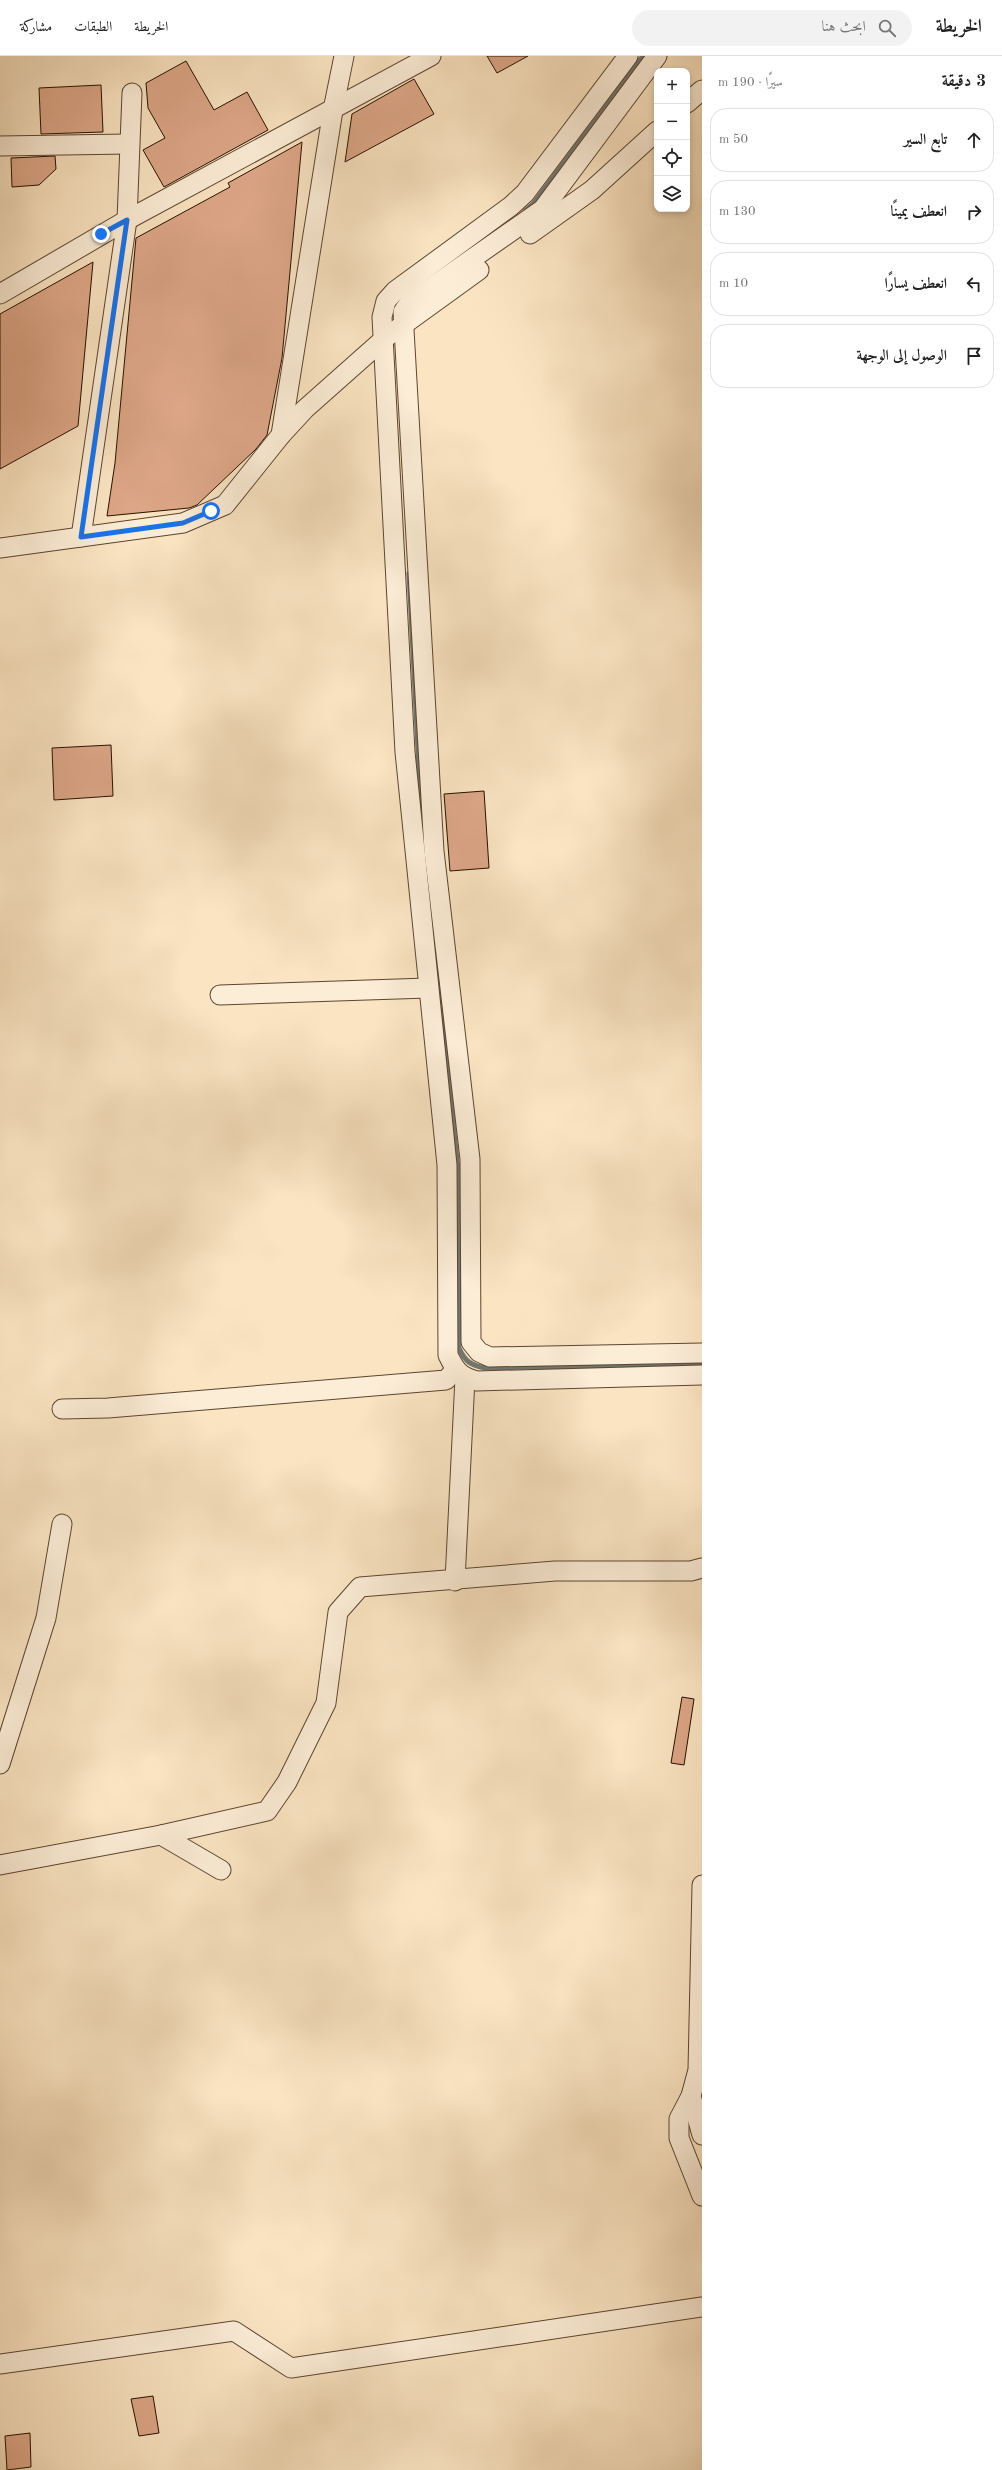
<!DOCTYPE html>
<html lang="ar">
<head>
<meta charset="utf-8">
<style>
  :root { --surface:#fff; --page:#f2f2f2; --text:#222; --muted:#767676; --line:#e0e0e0 }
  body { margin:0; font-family:"Old Standard TT",Amiri,serif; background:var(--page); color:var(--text); direction:rtl }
  .controls { position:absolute; right:12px; top:12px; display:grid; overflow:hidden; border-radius:8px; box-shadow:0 2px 6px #0003 }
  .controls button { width:36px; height:36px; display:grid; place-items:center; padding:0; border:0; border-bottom:1px solid var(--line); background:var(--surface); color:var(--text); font:20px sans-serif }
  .stop { position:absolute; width:12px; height:12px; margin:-9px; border:3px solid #1a73e8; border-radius:50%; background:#fff }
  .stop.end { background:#1a73e8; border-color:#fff; box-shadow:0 1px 4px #0008 }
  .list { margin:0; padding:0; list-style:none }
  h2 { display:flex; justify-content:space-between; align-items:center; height:52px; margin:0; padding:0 16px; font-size:17px }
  h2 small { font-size:13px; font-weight:400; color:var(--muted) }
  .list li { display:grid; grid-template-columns:26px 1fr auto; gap:12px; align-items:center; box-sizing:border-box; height:64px; margin:0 8px 8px; padding:0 8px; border:1px solid var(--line); border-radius:16px }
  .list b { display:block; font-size:15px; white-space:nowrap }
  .list em { font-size:13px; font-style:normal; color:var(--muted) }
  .icon { flex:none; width:22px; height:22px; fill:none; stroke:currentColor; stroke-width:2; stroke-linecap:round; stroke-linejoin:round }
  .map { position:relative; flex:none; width:702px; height:2414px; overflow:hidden; direction:ltr }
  header { display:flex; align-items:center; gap:24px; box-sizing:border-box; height:56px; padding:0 20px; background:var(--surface); border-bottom:1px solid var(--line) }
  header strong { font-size:19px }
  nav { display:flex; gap:22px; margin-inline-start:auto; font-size:14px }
  .search { width:280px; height:36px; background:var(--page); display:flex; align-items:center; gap:10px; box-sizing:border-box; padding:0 14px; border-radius:22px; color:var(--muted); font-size:15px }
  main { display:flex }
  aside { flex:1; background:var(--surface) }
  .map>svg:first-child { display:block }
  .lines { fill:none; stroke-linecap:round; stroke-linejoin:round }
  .stream { stroke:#717771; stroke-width:5 }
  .building { fill:#dda788; stroke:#271000 }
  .minor-casing { stroke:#5c4530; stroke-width:21 }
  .minor { stroke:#fcedd7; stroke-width:19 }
  .route { stroke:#1a73e8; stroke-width:5 }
</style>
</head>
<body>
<header>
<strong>الخريطة</strong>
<div class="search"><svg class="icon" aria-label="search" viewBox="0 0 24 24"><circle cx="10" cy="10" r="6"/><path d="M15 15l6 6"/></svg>ابحث هنا</div>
<nav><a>الخريطة</a><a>الطبقات</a><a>مشاركة</a></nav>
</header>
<main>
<aside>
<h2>3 دقيقة<small>سيرًا · 190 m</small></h2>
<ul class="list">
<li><svg class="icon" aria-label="ahead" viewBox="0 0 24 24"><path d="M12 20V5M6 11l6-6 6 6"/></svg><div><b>تابع السير</b></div><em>50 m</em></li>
<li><svg class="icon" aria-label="right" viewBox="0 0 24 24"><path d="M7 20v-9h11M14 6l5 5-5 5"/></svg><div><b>انعطف يمينًا</b></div><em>130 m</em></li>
<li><svg class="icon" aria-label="left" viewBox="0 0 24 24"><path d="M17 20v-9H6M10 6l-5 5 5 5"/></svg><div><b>انعطف يسارًا</b></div><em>10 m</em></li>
<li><svg class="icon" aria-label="arrive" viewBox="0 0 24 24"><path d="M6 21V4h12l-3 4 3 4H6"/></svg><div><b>الوصول إلى الوجهة</b></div></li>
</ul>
</aside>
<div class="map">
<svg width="702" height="2414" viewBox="0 0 702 2414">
  <rect width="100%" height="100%" fill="#fae4c2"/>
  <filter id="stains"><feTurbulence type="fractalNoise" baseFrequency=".005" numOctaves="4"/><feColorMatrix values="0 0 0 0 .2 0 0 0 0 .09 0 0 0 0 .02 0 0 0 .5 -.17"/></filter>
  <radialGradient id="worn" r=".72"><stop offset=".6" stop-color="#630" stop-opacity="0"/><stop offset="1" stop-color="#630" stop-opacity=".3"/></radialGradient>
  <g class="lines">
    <g class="stream">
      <polyline points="525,155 534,147 643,0"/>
      <polyline points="409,517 422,771"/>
      <path d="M434,886L458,1114L459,1292C465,1306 471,1309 485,1312L702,1308"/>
    </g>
  </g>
  <g class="building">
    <polygon points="487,0 528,0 497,17"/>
    <polygon points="186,5 214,54 247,36 268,74 164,131 143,94 165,82 148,52 146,27"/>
    <polygon points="414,23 434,58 345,106 352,58"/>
    <polygon points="101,29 103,76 41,78 39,32"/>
    <polygon points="302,86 282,302 267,379 256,393 197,449 189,452 107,460 115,407 136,182 230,131 228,127"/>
    <polygon points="55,100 56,113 39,129 12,131 11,102"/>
    <polygon points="93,206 78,370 0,413 0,258"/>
    <polygon points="111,689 113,740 54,744 52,692"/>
    <polygon points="484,735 489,812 450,815 444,738"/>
    <polygon points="682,1641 694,1643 684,1709 671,1707"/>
    <polygon points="153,2340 159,2377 139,2380 131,2343"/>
    <polygon points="30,2377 31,2411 7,2414 5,2380"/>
  </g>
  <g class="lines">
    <defs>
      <g id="minor">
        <path d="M628,0L525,137L511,150L395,235L386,245L382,261L405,696L447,1109L448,1299C455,1314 460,1321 477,1325L702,1319"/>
        <polyline points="657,0 543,153 409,247 403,256 434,795 470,1103 471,1286 479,1296 490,1301 702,1297"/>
        <polyline points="687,47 702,34"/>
        <polyline points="0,90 128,88"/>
        <polyline points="530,178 592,134 657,75"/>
        <polyline points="0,238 127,164 431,0"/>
        <polyline points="281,379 333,54 344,0"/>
        <polyline points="81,481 127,164 132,37"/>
        <polyline points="0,492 183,467 225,449 281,379 305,353 385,282 479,214"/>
        <polyline points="220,939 428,932"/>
        <polyline points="62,1353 108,1352 446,1324 455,1314"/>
        <polyline points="455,1525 465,1322"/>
        <polyline points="0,1708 46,1562 62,1468"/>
        <polyline points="161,1779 267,1755 287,1726 326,1647 338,1556 360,1531 555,1515 691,1515 702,1512"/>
        <polyline points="0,1809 161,1779 221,1814"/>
        <polyline points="702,1829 698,2014 691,2040 679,2063 679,2082 702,2140"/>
        <polyline points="691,2040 702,2079"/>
        <polyline points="0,2308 234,2275 291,2312 702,2251"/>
      </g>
    </defs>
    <use href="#minor" class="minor-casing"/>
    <use href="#minor" class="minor"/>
  </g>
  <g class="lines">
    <polyline class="route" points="101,178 127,164 81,481 183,467 211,455"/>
  </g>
  <rect width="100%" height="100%" filter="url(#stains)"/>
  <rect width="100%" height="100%" fill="url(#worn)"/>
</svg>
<div class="controls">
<button>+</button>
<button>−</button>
<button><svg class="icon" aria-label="locate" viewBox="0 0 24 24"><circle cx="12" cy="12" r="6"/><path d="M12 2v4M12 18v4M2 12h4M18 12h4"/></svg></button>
<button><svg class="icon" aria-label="layers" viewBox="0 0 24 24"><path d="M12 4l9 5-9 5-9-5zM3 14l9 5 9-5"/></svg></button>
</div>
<div class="stop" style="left:211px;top:455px"></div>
<div class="stop end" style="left:101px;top:178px"></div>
</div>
</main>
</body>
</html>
